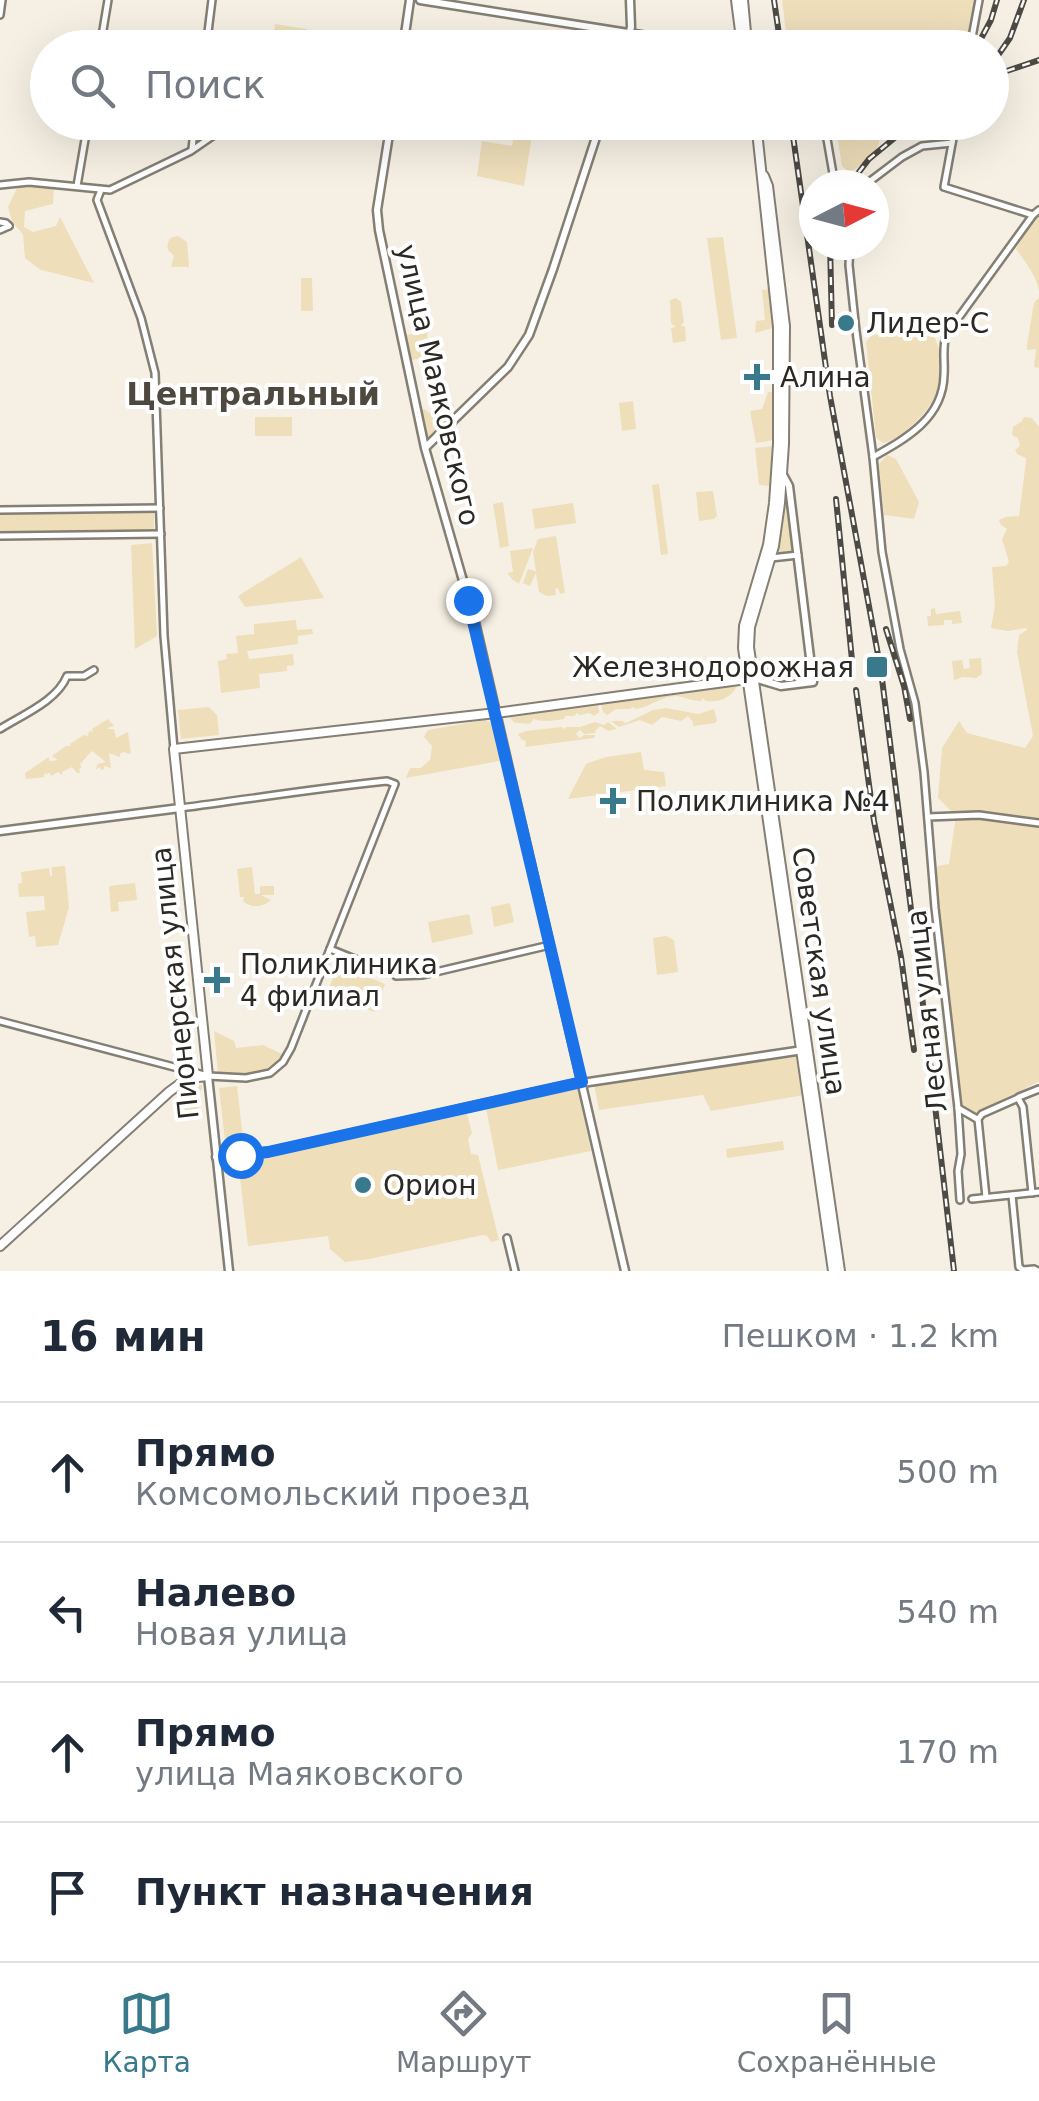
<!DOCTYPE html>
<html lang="ru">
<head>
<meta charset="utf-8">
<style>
  :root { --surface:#fff; --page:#f6f6f7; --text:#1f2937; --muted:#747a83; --line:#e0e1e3; --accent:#387a8c }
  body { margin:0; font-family:"DejaVu Sans",sans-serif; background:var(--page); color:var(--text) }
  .compass { position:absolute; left:799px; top:170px; width:90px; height:90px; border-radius:50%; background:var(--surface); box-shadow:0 10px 40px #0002; rotate:84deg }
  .stop { position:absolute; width:30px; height:30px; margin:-22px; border:8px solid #1a73e8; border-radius:50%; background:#fff }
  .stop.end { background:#1a73e8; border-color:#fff; box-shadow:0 2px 10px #0008 }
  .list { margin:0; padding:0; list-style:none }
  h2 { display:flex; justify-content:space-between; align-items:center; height:130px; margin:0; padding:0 40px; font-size:42px }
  h2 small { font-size:32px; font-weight:400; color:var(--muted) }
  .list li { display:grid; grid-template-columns:65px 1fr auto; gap:30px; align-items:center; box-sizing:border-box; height:140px; padding:0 40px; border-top:2px solid var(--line) }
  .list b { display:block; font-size:38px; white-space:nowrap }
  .list p { margin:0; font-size:32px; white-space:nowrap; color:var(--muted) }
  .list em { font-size:32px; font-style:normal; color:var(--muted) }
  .icon { flex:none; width:55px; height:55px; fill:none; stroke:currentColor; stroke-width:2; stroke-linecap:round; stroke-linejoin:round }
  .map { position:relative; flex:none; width:1039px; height:1271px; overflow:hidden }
  .search { position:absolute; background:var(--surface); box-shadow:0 10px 40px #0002; left:30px; right:30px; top:30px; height:110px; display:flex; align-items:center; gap:25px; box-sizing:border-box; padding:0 35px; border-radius:55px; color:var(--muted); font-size:38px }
  .sheet { height:690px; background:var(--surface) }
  nav { display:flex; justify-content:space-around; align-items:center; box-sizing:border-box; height:140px; border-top:2px solid var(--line); background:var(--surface); font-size:28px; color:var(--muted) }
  nav a { display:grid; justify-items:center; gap:5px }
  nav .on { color:var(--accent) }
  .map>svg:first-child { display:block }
  .green { fill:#eedeba }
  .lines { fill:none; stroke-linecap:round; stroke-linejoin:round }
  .minor-casing { stroke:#847f74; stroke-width:10 }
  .tertiary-casing { stroke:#847f74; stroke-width:11 }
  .secondary-casing { stroke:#847f74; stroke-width:12 }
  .minor { stroke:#fff; stroke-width:5 }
  .tertiary { stroke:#fff; stroke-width:6 }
  .secondary { stroke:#fff; stroke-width:8 }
  .rail-casing { stroke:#4c4a43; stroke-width:6 }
  .rail { stroke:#fff; stroke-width:2.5; stroke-dasharray:8; stroke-linecap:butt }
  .route { stroke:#1a73e8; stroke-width:12 }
  .poi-dot { fill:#387a8c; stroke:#fff; stroke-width:4 }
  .labels { text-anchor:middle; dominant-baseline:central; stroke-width:8; stroke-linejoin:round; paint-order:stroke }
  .poi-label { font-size:28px; fill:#2b2924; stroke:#fff; text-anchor:start }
  .street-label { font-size:28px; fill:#2b2924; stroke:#fff }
  .quarter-label { font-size:32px; font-weight:bold; fill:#4e493f; stroke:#fff }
</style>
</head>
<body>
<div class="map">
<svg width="1039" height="1271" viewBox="0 0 1039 1271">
  <rect width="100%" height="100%" fill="#f6f0e4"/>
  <g class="green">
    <polygon points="782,0 975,0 965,47 788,48"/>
    <polygon points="275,24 307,29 305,43 273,39"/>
    <path d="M835,123H860C867,135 873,131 878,137C885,147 857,170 849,172L842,166Z"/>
    <polygon points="515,132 532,135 524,186 477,176 482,141 512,146"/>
    <polygon points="34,185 54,187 53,204 25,211 24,227 33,232 56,226 60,217 94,283 41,270 25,258 23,234 12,222 8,207 18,186"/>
    <path d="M1039,215V290C1035,274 1026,263 1016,249L1029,226Z"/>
    <path d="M178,236L187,242L189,267H171L174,256L168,250C166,242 170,236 178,236Z"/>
    <polygon points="723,237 737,338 721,340 707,238"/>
    <polygon points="301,278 312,278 313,311 301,311"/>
    <polygon points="770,289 776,327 755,333 756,321 765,320 762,290"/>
    <polygon points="1039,297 1039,368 1034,367 1036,349 1027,350 1027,345 1034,303"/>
    <polygon points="676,298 681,302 684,322 681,326 685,326 686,341 673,343 671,328 676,327 671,323 670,300"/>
    <path d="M911,330L931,331C954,370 938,406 905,431C897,437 892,441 883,443L876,437L866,342L872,335Z"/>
    <polygon points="428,331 426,350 422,352 423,358 411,360 406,335"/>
    <polygon points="776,391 774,440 756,443 750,411 762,409 768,392"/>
    <polygon points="633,401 636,429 622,431 619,403"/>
    <polygon points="454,404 454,407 434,426 437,433 427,438 421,410 425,409 429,413 447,410 448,405"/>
    <rect x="255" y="417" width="37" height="19"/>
    <polygon points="1024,417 1032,418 1039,427 1039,1081 976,1114 961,1108 933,871 938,866 949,864 956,816 938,798 942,748 959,721 967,733 1025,748 1033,736 1017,652 1019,635 1027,630 1026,628 1008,631 991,628 995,606 992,567 1006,566 1009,562 1002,539 1007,529 1001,525 999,520 1006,517 1019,516 1026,461 1026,458 1017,454 1015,450 1020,446 1018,438 1012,435 1013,427 1022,421"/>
    <polygon points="771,446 774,450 773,486 759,485 755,448"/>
    <polygon points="887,455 896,459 919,502 914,519 884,515 879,464"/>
    <polygon points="659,484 668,554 661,555 652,485"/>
    <polygon points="785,485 794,548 791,552 778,554 776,550"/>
    <polygon points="713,491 717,516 714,519 699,521 696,492"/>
    <polygon points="503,502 509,546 500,548 493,504"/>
    <polygon points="573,503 576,523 535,529 532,509"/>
    <polygon points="154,511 154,531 0,532 0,513"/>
    <polygon points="556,536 565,593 560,594 558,588 555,589 556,595 547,596 539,592 536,573 530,586 523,583 528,569 536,571 533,552 538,539"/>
    <polygon points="152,543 157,636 135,649 131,545"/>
    <polygon points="533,548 519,584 513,580 507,573 513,572 510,551"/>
    <polygon points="301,557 324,598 245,607 238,596"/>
    <polygon points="935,608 936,614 960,611 962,623 952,624 952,620 944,620 944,625 928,626 927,616 931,616 931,609"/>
    <polygon points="296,620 297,630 312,629 313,634 298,636 298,644 247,651 249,659 293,654 294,665 287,666 287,671 259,674 260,688 221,693 218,661 227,659 226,654 238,653 236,636 254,634 254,624"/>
    <polygon points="981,658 982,674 976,678 963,677 954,680 952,661 962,660 964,669 970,668 969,659"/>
    <path d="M737,686C730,699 720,702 706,701L703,698L701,701C692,701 685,697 676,696C662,696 650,707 636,709L633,707L630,709H616L607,715L603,712L601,704Z"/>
    <path d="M598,704L599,712L594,716L589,713L580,715L577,713L574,716H565L564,719C556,721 540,722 533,719L531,723C525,725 521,722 514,723L510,717Z"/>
    <polygon points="209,707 217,715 219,735 181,739 178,710"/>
    <polygon points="666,708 698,714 714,709 717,721 715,723 693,726 693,722 688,716 681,721 662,717 652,725 640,720 619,727 611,721 622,721 626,723 653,710"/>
    <polygon points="108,719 114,726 109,727 108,729 114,729 116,738 128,732 131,754 123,752 120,754 120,757 109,753 111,768 104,766 104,769 101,770 100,767 95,770 98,764 106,762 92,751 80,764 82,768 79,769 80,773 77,773 72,767 62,772 62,775 58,772 51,776 50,773 44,774 44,777 26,779 25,773 49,757 49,761 58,760 52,756 66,746 70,746 70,744 84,735 88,736 89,731 93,732 92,729"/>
    <path d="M485,720C501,724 501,745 505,760L406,778L410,768H421L430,760L432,746L424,737L428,730Z"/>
    <polygon points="595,722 604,725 608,722 617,729 608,731 600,726 595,731 596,733 584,734 580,730 576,734 580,738 584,735 595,735 594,738 525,747 526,741 522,740 518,734 526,731 561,727 565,729 566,727 580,727"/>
    <polygon points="641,752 644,770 664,772 666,786 568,799 586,764 606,757"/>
    <polygon points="65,866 69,907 58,945 36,947 35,936 29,937 26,912 45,910 44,896 19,897 18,884 22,883 21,872 49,868 50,876 52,876 52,867"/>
    <path d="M252,867L255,894H260V886H274V895H261L271,900C263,907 252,909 243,901L244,897H240L237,869Z"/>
    <polygon points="135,883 137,900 118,902 119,911 111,912 109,886"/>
    <polygon points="510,903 514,922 494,927 491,907"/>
    <polygon points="469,914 473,934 432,943 428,922"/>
    <polygon points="666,936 674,940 678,972 657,975 653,938"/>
    <polygon points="338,965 385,984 374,1012 327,993"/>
    <path d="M214,1031L234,1041L236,1048L263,1045L284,1055C267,1077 243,1075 218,1073Z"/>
    <polygon points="799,1053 804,1095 711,1111 703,1095 599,1110 594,1084 646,1077 649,1079 679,1075 682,1071"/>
    <polygon points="202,1085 202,1089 193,1098 197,1098 200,1119 197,1119 182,1107 182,1091 188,1086"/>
    <polygon points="237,1086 244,1148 226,1150 219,1088"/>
    <polygon points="577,1088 591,1151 498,1170 486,1108"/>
    <polygon points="467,1114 472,1133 468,1139 471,1154 478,1155 499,1240 491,1242 487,1236 483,1235 369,1259 345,1262 330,1249 328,1236 248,1246 238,1160 277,1155"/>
    <polygon points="783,1141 784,1150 727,1158 726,1149"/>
  </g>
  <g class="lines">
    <defs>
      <g id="minor">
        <polyline points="0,15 2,0"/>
        <polyline points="100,48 108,0"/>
        <polyline points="206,48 212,0"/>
        <polyline points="970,48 979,0"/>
        <polyline points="824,122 835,185"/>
        <polyline points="956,122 944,187 1033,215"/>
        <polyline points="192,149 195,122"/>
        <polyline points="0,185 29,182 110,190 191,151 233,122"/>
        <polyline points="865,185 902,157 922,146 952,143"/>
        <polyline points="77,186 88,122"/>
        <polyline points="101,190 97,200 141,318 155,373 164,636 174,749"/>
        <polyline points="0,222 6,223 9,226"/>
        <polyline points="0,230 9,226"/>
        <polyline points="850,245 849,265 856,331 873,457 882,552 900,649 915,703 924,772 935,908 958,1108 961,1154 958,1171 960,1200"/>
        <path d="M873,457C907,438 943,418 944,375C945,361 942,349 946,335L1033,215L1039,210"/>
        <polyline points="0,510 160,508"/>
        <polyline points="0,536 161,534"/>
        <polyline points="771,558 798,555"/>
        <path d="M0,729C22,715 57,701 67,676H84L94,670"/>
        <polyline points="928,817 979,815 1039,823"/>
        <polyline points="330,949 389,973"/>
        <polyline points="396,976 423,975 550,945"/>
        <path d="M0,1021L208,1076L246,1078L270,1073L283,1062L291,1048L395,784L387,781C318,788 250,799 181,808"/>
        <polyline points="1019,1097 1039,1089"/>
        <polyline points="958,1108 977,1119"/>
        <polyline points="1012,1195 1019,1267 1023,1270 1034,1269 1038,1271"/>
        <polyline points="986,1197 978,1119 982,1114 1018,1098 1023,1107 1032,1193"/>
        <polyline points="972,1199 1039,1192"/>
        <polyline points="507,1238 515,1271"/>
      </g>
      <g id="tertiary">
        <polyline points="420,0 723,48"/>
        <polyline points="403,48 410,0"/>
        <polyline points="626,48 631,27 630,0"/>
        <polyline points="391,122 377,210 379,230 425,448 476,626 625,1271"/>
        <polyline points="426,447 508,367 529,335 553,269 601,122"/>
        <polyline points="755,677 769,672 812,665"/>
        <polyline points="754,678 781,686 813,682 789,486 782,473"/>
        <polyline points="0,831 180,808"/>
        <polyline points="208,1076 229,1271"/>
        <polyline points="582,1083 803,1050"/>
        <polyline points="216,1157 268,1152 581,1082"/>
      </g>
      <g id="secondary">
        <polyline points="736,0 740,31 745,48"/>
        <polyline points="743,0 747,43"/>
        <polyline points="756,122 778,327 778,444 774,503 768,545 744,626 743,648 833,1271"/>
        <polyline points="764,176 768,186 785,326 784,444 780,503 774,546 750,627 749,647 840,1271"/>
        <polyline points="0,1246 169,1092 188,1078 208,1076 174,749 496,713 754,678"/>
      </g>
    </defs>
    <use href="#minor" class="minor-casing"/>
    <use href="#tertiary" class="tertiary-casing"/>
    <use href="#secondary" class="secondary-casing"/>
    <use href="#minor" class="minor"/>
    <use href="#tertiary" class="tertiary"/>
    <use href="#secondary" class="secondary"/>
    <defs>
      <g id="rail">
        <polyline points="774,0 781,48"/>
        <polyline points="976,48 991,20 997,0"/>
        <polyline points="992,64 1010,38 1024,0"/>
        <polyline points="992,76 1039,60"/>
        <polyline points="791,122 830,396 881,671 927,1036 954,1271"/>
        <polyline points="849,185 869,159 914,122"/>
        <polyline points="830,245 832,325"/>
        <polyline points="836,499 852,660"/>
        <polyline points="886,629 904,686 910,719"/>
        <polyline points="856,690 874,821 901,957 914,1050"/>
      </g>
    </defs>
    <use href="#rail" class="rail-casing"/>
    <use href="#rail" class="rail"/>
  </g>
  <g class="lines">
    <polyline class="route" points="240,1155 268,1152 582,1082 468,600"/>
  </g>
  <g class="poi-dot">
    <circle cx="846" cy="323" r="10"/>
    <path d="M752 362h10v10h10v10h-10v10h-10v-10h-10v-10h10z"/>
    <rect x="865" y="655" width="24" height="24" rx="5"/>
    <path d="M608 786h10v10h10v10h-10v10h-10v-10h-10v-10h10z"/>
    <path d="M212 965h10v10h10v10h-10v10h-10v-10h-10v-10h10z"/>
    <circle cx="363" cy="1185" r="10"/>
  </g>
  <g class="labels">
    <g class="poi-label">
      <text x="866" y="323">Лидер-С</text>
      <text x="780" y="377">Алина</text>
      <text x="854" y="667" text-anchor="end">Железнодорожная</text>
      <text x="636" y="801">Поликлиника №4</text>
      <text x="240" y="964">Поликлиника<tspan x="240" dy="32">4 филиал</tspan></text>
      <text x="383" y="1185">Орион</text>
    </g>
    <g class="street-label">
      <text transform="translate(438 385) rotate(77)">улица Маяковского</text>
      <text transform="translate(819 971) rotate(82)">Советская улица</text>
      <text transform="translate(175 983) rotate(-96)">Пионерская улица</text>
      <text transform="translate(927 1011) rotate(-96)">Лесная улица</text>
    </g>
    <g class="quarter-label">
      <text x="253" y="394">Центральный</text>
    </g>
  </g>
</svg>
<svg class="compass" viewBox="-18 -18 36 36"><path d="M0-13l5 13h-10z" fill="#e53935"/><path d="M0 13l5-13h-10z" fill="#747a83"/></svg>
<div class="stop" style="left:240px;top:1155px"></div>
<div class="stop end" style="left:468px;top:600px"></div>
<div class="search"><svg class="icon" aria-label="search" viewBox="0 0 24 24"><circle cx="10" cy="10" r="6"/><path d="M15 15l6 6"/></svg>Поиск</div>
</div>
<section class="sheet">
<h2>16 мин<small>Пешком · 1.2 km</small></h2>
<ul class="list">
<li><svg class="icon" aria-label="ahead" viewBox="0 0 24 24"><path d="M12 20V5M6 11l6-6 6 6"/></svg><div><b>Прямо</b><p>Комсомольский проезд</p></div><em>500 m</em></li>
<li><svg class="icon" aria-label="left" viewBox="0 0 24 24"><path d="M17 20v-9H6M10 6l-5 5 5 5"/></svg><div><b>Налево</b><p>Новая улица</p></div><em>540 m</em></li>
<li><svg class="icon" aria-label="ahead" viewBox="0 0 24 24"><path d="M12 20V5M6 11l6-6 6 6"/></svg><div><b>Прямо</b><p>улица Маяковского</p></div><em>170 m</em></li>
<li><svg class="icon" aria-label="arrive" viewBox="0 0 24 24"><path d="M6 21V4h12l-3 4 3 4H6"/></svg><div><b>Пункт назначения</b></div></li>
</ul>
</section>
<nav>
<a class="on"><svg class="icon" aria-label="map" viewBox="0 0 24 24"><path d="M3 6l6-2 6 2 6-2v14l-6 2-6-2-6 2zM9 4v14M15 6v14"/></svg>Карта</a>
<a><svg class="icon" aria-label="directions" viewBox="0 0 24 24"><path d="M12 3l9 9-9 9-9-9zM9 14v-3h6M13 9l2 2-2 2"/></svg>Маршрут</a>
<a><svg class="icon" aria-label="saved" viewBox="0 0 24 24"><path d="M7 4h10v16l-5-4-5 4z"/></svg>Сохранённые</a>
</nav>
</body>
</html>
